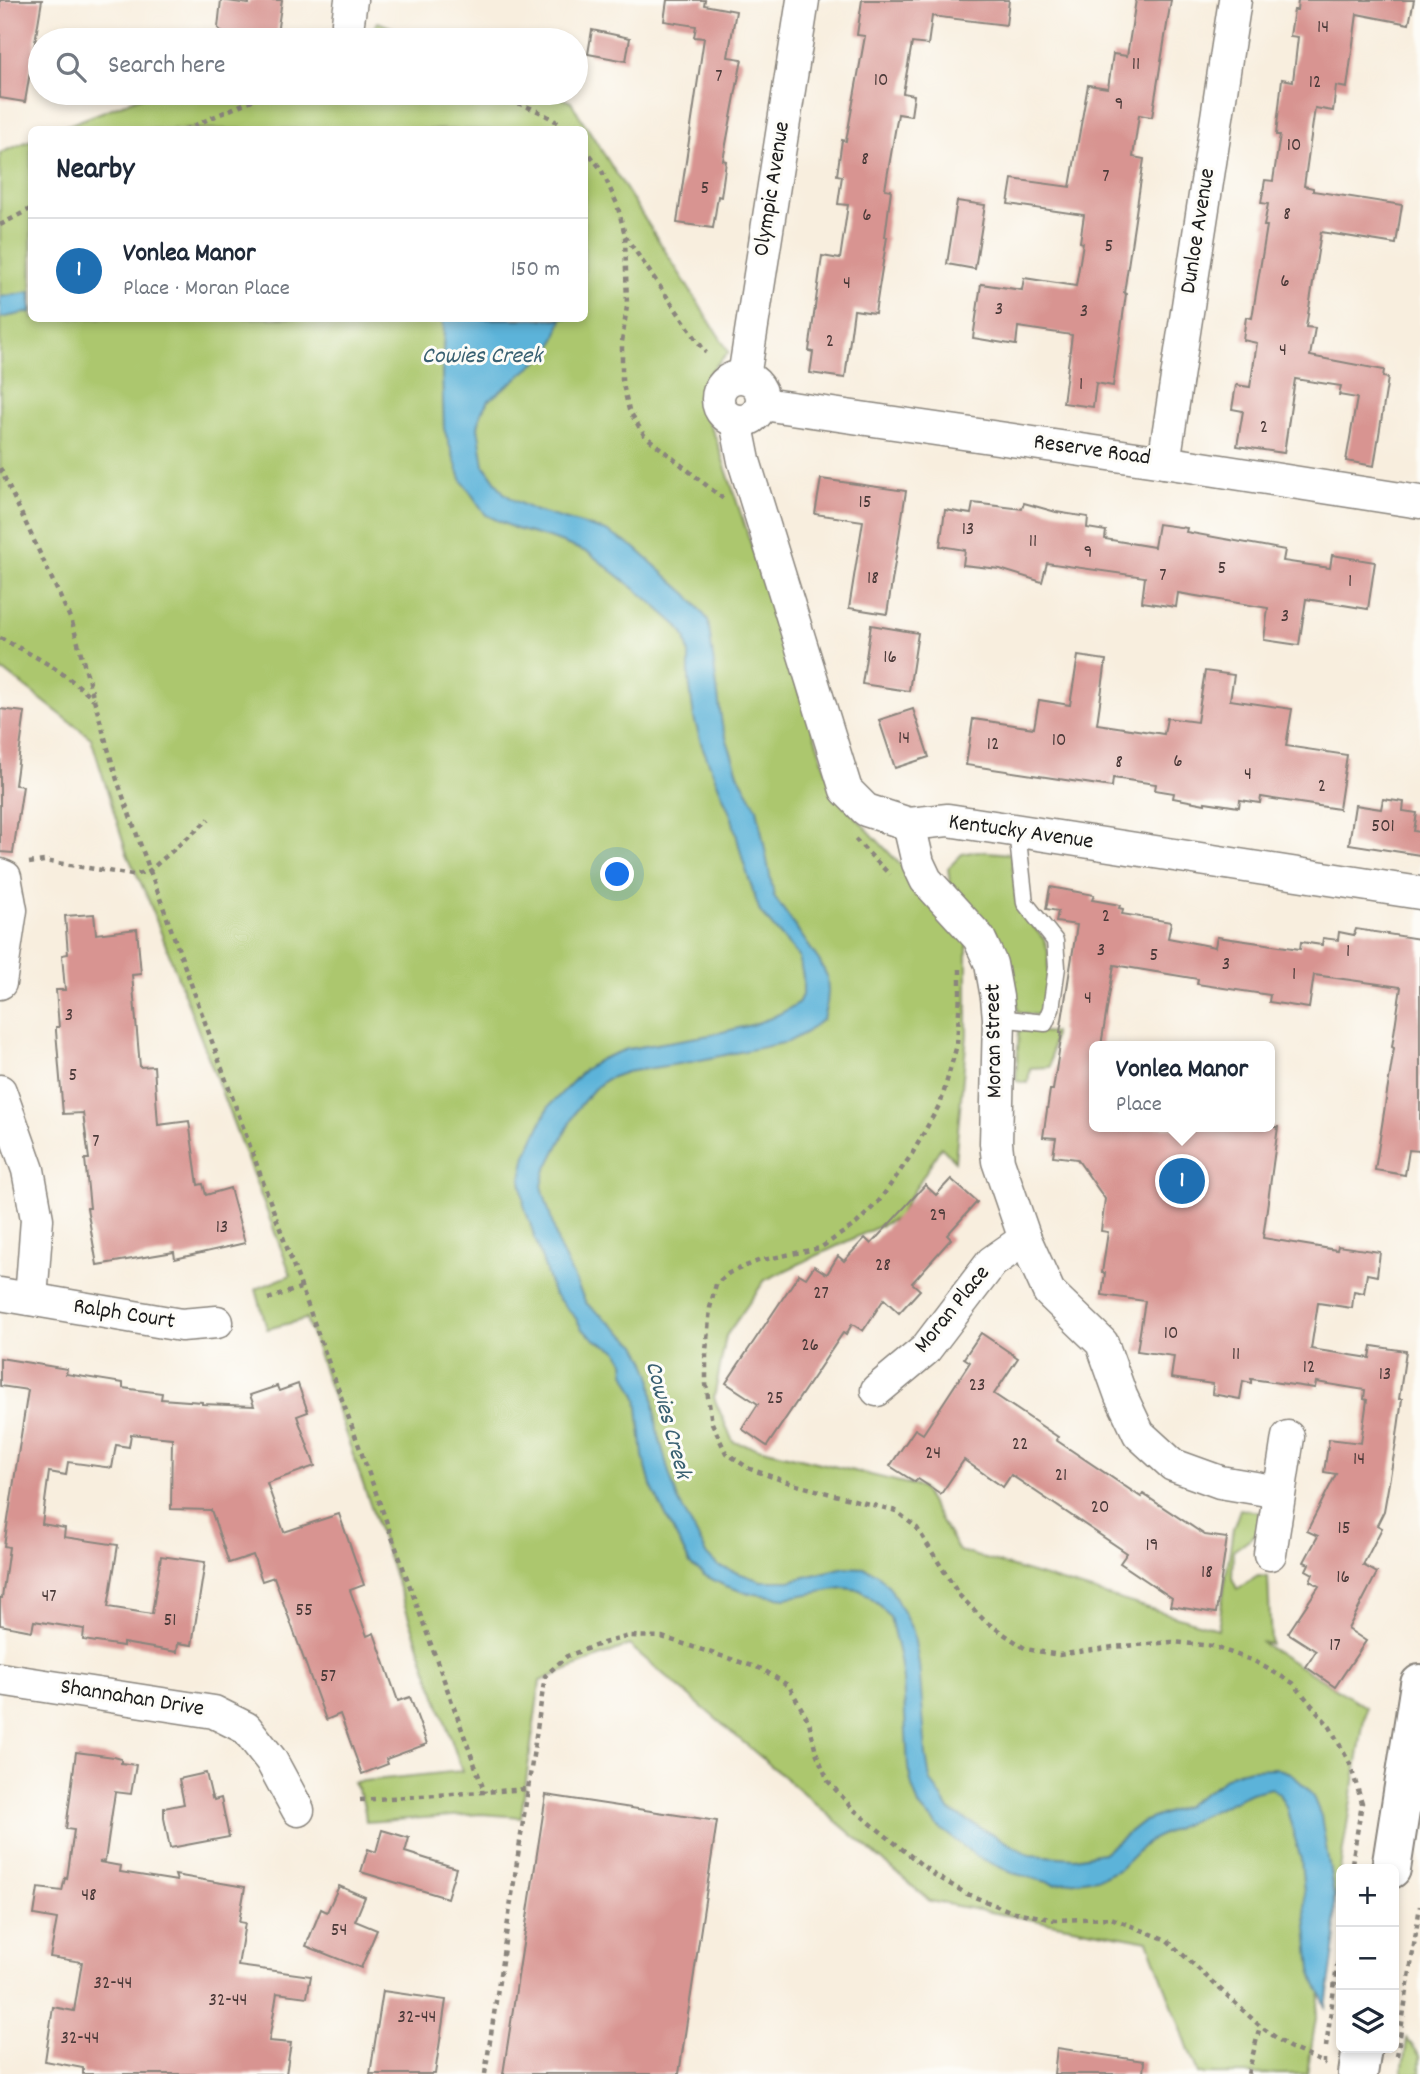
<!DOCTYPE html>
<html lang="en">
<head>
<meta charset="utf-8">
<style>
  :root { --surface:#fff; --page:#f2f2f3; --text:#1f2937; --muted:#747a83; --line:#e0e1e3; --accent:#1f6fb2 }
  body { margin:0; font-family:Dekko,sans-serif; background:var(--page); color:var(--text) }
  .controls { position:absolute; right:21px; bottom:21px; display:grid; overflow:hidden; border-radius:10px; box-shadow:0 4px 10px #0003 }
  .controls button { width:63px; height:63px; display:grid; place-items:center; padding:0; border:0; border-bottom:2px solid var(--line); background:var(--surface); color:var(--text); font:35px sans-serif }
  .you { position:absolute; left:618px; top:875px; width:24px; height:24px; margin:-18px; border:5px solid #fff; border-radius:50%; background:#1a73e8; box-shadow:0 0 0 10px #1a73e833 }
  .badge { display:grid; place-items:center; width:46px; height:46px; border-radius:50%; background:var(--accent); color:#fff; font-size:23px; font-weight:700 }
  .pin { position:absolute; translate:-50% -50%; border:4px solid #fff; box-shadow:0 2px 7px #0006 }
  .popup { position:absolute; left:1089px; top:1041px; width:186px; height:91px; box-sizing:border-box; display:grid; place-content:center; border-radius:10px; background:var(--surface); filter:drop-shadow(0 2px 5px #0005); font-size:23px; white-space:nowrap; color:var(--muted) }
  .popup b { font-size:26px; color:var(--text) }
  .popup::after { content:''; position:absolute; left:50%; top:100%; margin-left:-14px; border:14px solid transparent; border-top-color:var(--surface) }
  .list { margin:0; padding:0; list-style:none }
  h2 { display:flex; justify-content:space-between; align-items:center; height:91px; margin:0; padding:0 28px; font-size:30px }
  h2 small { font-size:23px; font-weight:400; color:var(--muted) }
  .list li { display:grid; grid-template-columns:46px 1fr auto; gap:21px; align-items:center; box-sizing:border-box; height:105px; padding:0 28px; border-top:2px solid var(--line) }
  .list b { display:block; font-size:26px; white-space:nowrap }
  .list p { margin:0; font-size:23px; white-space:nowrap; color:var(--muted) }
  .list em { font-size:23px; font-style:normal; color:var(--muted) }
  .icon { flex:none; width:38px; height:38px; fill:none; stroke:currentColor; stroke-width:2; stroke-linecap:round; stroke-linejoin:round }
  .map { position:relative; flex:none; width:1420px; height:2074px; overflow:hidden }
  .search { position:absolute; background:var(--surface); box-shadow:0 4px 10px #0003; left:28px; top:28px; width:560px; height:77px; display:flex; align-items:center; gap:18px; box-sizing:border-box; padding:0 24px; border-radius:38px; color:var(--muted); font-size:26px }
  .panel { position:absolute; background:var(--surface); box-shadow:0 4px 10px #0003; left:28px; top:126px; width:560px; height:196px; border-radius:10px }
  .map>svg:first-child { display:block }
  .green { fill:#acc76e; stroke:#647245; stroke-width:2 }
  .water { fill:#5cb3d9; stroke:#3c687a; stroke-width:2 }
  .building { fill:#d89491 }
  .lines { fill:none; stroke-linecap:round; stroke-linejoin:round }
  .lane-casing { stroke:#8a857d; stroke-width:19 }
  .street-casing { stroke:#8a857d; stroke-width:35 }
  .secondary-casing { stroke:#8a857d; stroke-width:42 }
  .path { stroke:#8a857d; stroke-width:4.5; stroke-dasharray:5 5; stroke-linecap:butt }
  .lane { stroke:#fff; stroke-width:16 }
  .street { stroke:#fff; stroke-width:32 }
  .secondary { stroke:#fff; stroke-width:38 }
  .labels { text-anchor:middle; dominant-baseline:central; stroke-width:6; stroke-linejoin:round; paint-order:stroke }
  .number-label { font-size:19px; fill:#4b3a39 }
  .street-label { font-size:23px; fill:#1c1c1c; stroke:#fdfcf7 }
  .water-label { font-size:24px; font-style:italic; fill:#396071; stroke:#fdfcf7 }
</style>
</head>
<body>
<div class="map">
<svg width="1420" height="2074" viewBox="0 0 1420 2074">
  <rect width="100%" height="100%" fill="#fdfcf7"/>
  <filter id="ink" filterUnits="userSpaceOnUse"><feTurbulence type="fractalNoise" baseFrequency=".0143" numOctaves="2"/><feDisplacementMap in="SourceGraphic" scale="14" xChannelSelector="R" yChannelSelector="G"/><feConvolveMatrix kernelMatrix="1 2 1 2 8 2 1 2 1" color-interpolation-filters="sRGB"/></filter>
  <filter id="wash" filterUnits="userSpaceOnUse"><feTurbulence type="fractalNoise" baseFrequency=".00686" numOctaves="4" result="noise"/><feDisplacementMap in="SourceGraphic" scale="28" xChannelSelector="R" yChannelSelector="G"/><feGaussianBlur stdDeviation="1.57" result="paint"/><feColorMatrix in="noise" values="0 0 0 0 0 0 0 0 0 0 0 0 0 0 0 0 0 1.4 0 .05"/><feComposite in="paint" operator="in"/></filter>
  <g filter="url(#wash)">
    <rect width="100%" height="100%" fill="#f8eede"/>
    <g class="green">
      <polygon points="378,22 422,40 366,40"/>
      <path d="M151,93H549L571,102L729,352C713,367 695,386 702,411C705,419 711,428 715,436L834,794L967,936V1035L955,1161L941,1147L897,1218L765,1280L726,1336L714,1398L733,1442L921,1487L959,1551L1218,1629L1233,1529L1240,1509L1258,1512L1265,1519L1264,1528L1233,1551L1232,1578L1237,1589L1258,1576L1268,1577L1271,1644L1260,1642L1366,1707L1307,2074H1198L1148,1941L930,1901L629,1645L540,1681L521,1817L481,1814L366,1822C365,1806 362,1796 353,1782L462,1771L306,1319L267,1329L256,1289L291,1275L147,896L127,854L91,738L7,673L0,671V153L31,140L32,318H584V130L58,129Z"/>
      <polygon points="977,851 1011,854 1017,907 1044,939 1048,951 1048,995 1042,1013 1036,1015 1018,1012 1014,983 996,931 962,901 950,884 948,868 962,854"/>
      <polygon points="1019,1030 1054,1033 1050,1067 1030,1068 1028,1083 1016,1081"/>
      <polygon points="1407,2039 1420,2055 1420,2074 1402,2074"/>
    </g>
    <g class="water">
      <polygon points="31,292 31,312 0,318 0,297"/>
      <polygon points="442,319 562,319 551,351 488,401 481,413 478,427 484,465 503,492 515,501 536,511 606,531 634,547 688,595 708,620 722,725 739,776 757,808 774,896 820,962 827,976 828,991 827,1003 823,1019 807,1032 788,1042 691,1062 627,1072 607,1079 594,1089 577,1109 545,1172 542,1186 559,1247 586,1303 637,1345 645,1360 651,1375 657,1429 670,1476 678,1500 708,1556 718,1566 761,1581 789,1581 845,1567 865,1568 876,1573 889,1586 913,1631 919,1664 926,1755 930,1779 950,1811 1030,1855 1074,1858 1103,1853 1142,1822 1185,1806 1233,1773 1251,1769 1276,1768 1290,1773 1307,1788 1314,1799 1321,1816 1334,1895 1336,1937 1326,2007 1311,1971 1301,1860 1286,1807 1279,1794 1271,1788 1251,1793 1148,1841 1120,1869 1104,1877 1055,1884 1012,1873 976,1856 937,1826 919,1806 912,1786 908,1768 903,1680 900,1659 890,1617 878,1604 860,1590 843,1588 785,1598 747,1593 723,1585 704,1575 690,1564 651,1486 643,1456 637,1398 625,1373 624,1362 617,1350 597,1341 582,1329 575,1317 553,1293 524,1205 521,1178 526,1155 549,1106 584,1070 601,1059 627,1049 710,1035 751,1025 771,1018 785,1011 798,1003 803,993 803,977 799,957 760,912 743,861 732,818 702,746 694,718 689,680 689,654 685,637 678,626 644,596 589,553 552,539 516,529 486,515 461,479 444,429 442,373 444,328"/>
    </g>
    <g id="blocks">
      <g class="building">
        <polygon points="0,0 42,0 25,102 0,98"/>
        <polygon points="221,0 249,4 249,0 282,0 276,40 225,35 218,28"/>
        <polygon points="667,0 705,0 704,5 736,11 728,57 742,59 723,160 726,161 721,197 718,196 713,228 677,223 704,38 694,37 696,26 664,21"/>
        <polygon points="862,0 1009,0 1006,25 932,16 928,45 912,43 903,93 914,95 911,116 898,114 885,189 891,190 885,237 887,237 875,313 854,310 845,378 810,373 813,352 809,351 822,256 840,259 848,205 838,204 842,176 837,175 842,140 846,141 865,36 857,35"/>
        <polygon points="1136,0 1171,0 1152,117 1139,115 1133,157 1144,159 1124,293 1126,294 1113,386 1096,383 1093,407 1063,403 1072,335 1018,327 1016,345 973,338 981,284 1022,290 1024,278 1076,286 1083,243 1080,242 1084,215 1008,204 1012,179 1070,187 1088,85 1108,88 1113,54 1127,56"/>
        <polygon points="1298,0 1414,0 1409,24 1357,14 1347,88 1336,86 1333,111 1315,108 1304,186 1313,188 1313,191 1402,205 1396,244 1321,232 1306,327 1315,328 1310,356 1384,370 1383,377 1388,378 1374,466 1346,461 1357,398 1339,395 1341,386 1295,379 1284,453 1237,446 1243,411 1232,409 1236,385 1250,387 1257,343 1243,340 1246,317 1252,318 1267,226 1264,226 1268,204 1261,203 1265,180 1273,181 1280,135 1276,135 1282,79 1293,81 1298,37 1290,36 1294,10 1297,10"/>
        <polygon points="592,30 630,38 626,61 588,54"/>
        <polygon points="957,201 985,205 975,269 947,264"/>
        <polygon points="821,479 906,491 887,614 849,608 863,521 815,514"/>
        <polygon points="973,503 1022,509 1024,503 1056,512 1088,517 1087,528 1106,531 1105,539 1154,547 1158,524 1187,528 1186,532 1285,550 1283,561 1330,568 1332,555 1375,562 1368,609 1306,599 1299,645 1264,640 1268,608 1178,593 1176,607 1142,602 1145,577 1047,563 1042,582 1000,569 963,565 965,550 940,546 945,510 971,514"/>
        <polygon points="871,625 918,633 909,691 862,684"/>
        <polygon points="1078,656 1106,660 1097,724 1164,734 1167,718 1197,722 1205,671 1234,675 1230,700 1292,709 1286,746 1347,755 1339,809 1261,797 1260,803 1240,800 1239,807 1205,802 1205,804 1173,798 1174,793 1155,790 1156,784 1113,778 1112,787 966,765 973,719 1034,728 1039,700 1070,705"/>
        <polygon points="0,709 25,712 15,785 23,786 13,853 0,852"/>
        <polygon points="913,709 929,757 895,768 879,720"/>
        <polygon points="1383,799 1404,802 1403,811 1417,813 1414,831 1420,832 1420,855 1349,844 1355,805 1381,809"/>
        <polygon points="1050,887 1094,895 1092,900 1120,905 1119,908 1123,909 1122,914 1171,922 1168,938 1215,947 1217,937 1300,949 1301,942 1322,945 1323,938 1338,940 1339,932 1354,935 1356,929 1420,939 1420,1151 1409,1150 1405,1175 1375,1170 1394,1048 1392,1047 1401,987 1314,975 1309,1008 1269,1002 1270,995 1197,984 1198,979 1114,965 1101,1046 1095,1046 1095,1127 1278,1127 1263,1238 1337,1250 1338,1246 1380,1252 1377,1276 1367,1274 1364,1293 1354,1291 1352,1308 1318,1303 1311,1349 1370,1358 1372,1346 1406,1351 1399,1399 1402,1399 1396,1443 1384,1511 1377,1525 1382,1528 1363,1565 1377,1573 1348,1629 1366,1641 1335,1687 1306,1667 1316,1651 1288,1633 1319,1586 1310,1581 1313,1574 1306,1570 1309,1564 1304,1562 1318,1536 1307,1531 1336,1474 1324,1472 1329,1439 1361,1443 1367,1400 1364,1399 1365,1390 1316,1382 1315,1388 1251,1379 1251,1383 1243,1381 1240,1399 1212,1394 1213,1384 1171,1378 1174,1356 1137,1351 1145,1301 1102,1295 1105,1273 1102,1273 1108,1232 1101,1231 1105,1199 1077,1159 1053,1156 1056,1138 1043,1137 1050,1090 1053,1090 1062,1032 1060,1032 1062,1020 1077,925 1056,922 1058,911 1046,909"/>
        <polygon points="94,914 96,934 137,929 141,974 132,975 140,1067 154,1066 158,1125 189,1121 198,1185 203,1184 206,1195 230,1188 245,1243 175,1259 174,1252 97,1265 87,1208 90,1208 85,1159 89,1159 83,1113 63,1114 56,1031 56,1027 59,1027 56,990 65,990 62,955 68,954 65,916"/>
        <polygon points="951,1179 977,1202 947,1235 951,1239 912,1283 920,1290 899,1313 884,1299 863,1331 852,1324 846,1335 843,1333 767,1446 742,1429 758,1404 726,1383 799,1274 806,1278 814,1266 827,1274 838,1256 844,1261 865,1238 871,1244 925,1185 936,1195"/>
        <polygon points="981,1333 1018,1358 994,1394 1058,1437 1056,1440 1141,1497 1143,1494 1205,1535 1227,1538 1216,1613 1170,1606 1172,1598 1120,1563 1127,1553 1011,1475 1003,1487 964,1460 941,1494 918,1479 915,1482 890,1466 915,1429 923,1434 970,1362 964,1358"/>
        <polygon points="0,1358 67,1369 66,1374 123,1383 123,1388 162,1393 161,1399 202,1402 202,1404 254,1406 250,1395 277,1386 279,1391 298,1384 308,1412 297,1416 315,1466 267,1483 284,1532 339,1514 364,1585 350,1590 367,1636 374,1633 398,1701 410,1697 427,1744 386,1759 388,1764 362,1774 340,1714 326,1720 274,1577 262,1581 253,1555 229,1563 211,1510 171,1509 172,1438 131,1434 129,1447 116,1445 112,1468 68,1462 66,1475 49,1472 42,1524 65,1528 64,1537 118,1545 108,1607 152,1614 161,1556 205,1562 192,1645 178,1643 177,1652 123,1643 123,1646 83,1640 84,1629 34,1621 32,1631 0,1625 0,1598 2,1598 9,1547 4,1546 28,1390 0,1386"/>
        <polygon points="76,1752 114,1757 121,1759 121,1763 136,1765 131,1794 115,1792 105,1861 99,1862 121,1866 120,1872 177,1881 175,1875 245,1887 239,1922 245,1923 238,1966 311,1976 307,1997 277,1993 269,2041 291,2043 286,2074 83,2074 83,2068 45,2061 53,2007 74,2011 82,1962 50,1957 57,1919 34,1915 38,1888 62,1891 65,1878 67,1879 74,1830 66,1829"/>
        <polygon points="206,1773 212,1798 213,1797 214,1800 221,1798 229,1837 170,1848 164,1818 164,1808 184,1804 179,1779"/>
        <polygon points="546,1795 717,1821 679,2074 503,2074"/>
        <polygon points="382,1830 409,1838 405,1852 456,1868 447,1898 361,1872 368,1849 376,1852"/>
        <polygon points="339,1886 365,1897 355,1921 377,1930 361,1968 306,1946 321,1909 327,1912"/>
        <polygon points="383,1991 446,2000 435,2074 370,2074"/>
        <polygon points="1057,2048 1144,2061 1143,2074 1054,2074"/>
      </g>
    </g>
  </g>
  <g filter="url(#ink)">
    <use href="#blocks" fill-opacity="0" stroke="#8a857d" stroke-width="2"/>
    <g class="lines">
      <defs>
        <polyline id="lane" points="999,1018 1045,1023 1051,1009 1057,967 1055,941 1025,903 1017,831"/>
        <g id="street">
          <polyline points="348,22 351,0"/>
          <circle cx="740" cy="399" r="22"/>
          <polyline points="744,377 803,0"/>
          <polyline points="763,404 1164,462 1420,502"/>
          <polyline points="736,421 744,461 846,790 866,810 909,824 948,820 1420,893"/>
          <polyline points="1164,462 1235,0"/>
          <polyline points="909,824 918,863 926,880 979,938 991,964 997,997 999,1018 996,1143 998,1161 1025,1239 1049,1292 1102,1343 1121,1396 1139,1434 1173,1465 1220,1482 1279,1492"/>
          <polyline points="0,875 5,877 11,910 0,983"/>
          <polyline points="0,1091 28,1170 37,1219 31,1299"/>
          <polyline points="0,1294 181,1325 217,1322"/>
          <polyline points="877,1390 925,1350 992,1262 1025,1239"/>
          <polyline points="1270,1554 1288,1437"/>
          <polyline points="0,1679 214,1712 246,1728 271,1760 298,1810"/>
        </g>
        <g id="secondary">
          <polyline points="1391,1869 1420,1684"/>
          <polyline points="1358,2074 1362,2048"/>
        </g>
      </defs>
      <use href="#lane" class="lane-casing"/>
      <use href="#street" class="street-casing"/>
      <use href="#secondary" class="secondary-casing"/>
      <g class="path">
        <polyline points="310,40 313,36 316,40"/>
        <path d="M479,93C510,100 542,108 567,130"/>
        <polyline points="184,130 268,93"/>
        <polyline points="584,147 601,169 617,204 625,235 627,306 622,342 622,380 629,410 644,435 726,501"/>
        <polyline points="0,225 32,208"/>
        <polyline points="625,236 706,353"/>
        <polyline points="0,468 72,622 117,780 485,1793"/>
        <path d="M0,638C35,656 64,671 93,699"/>
        <polyline points="855,839 890,875"/>
        <polyline points="29,863 44,861 133,875 149,871 209,819"/>
        <polyline points="960,969 960,994 957,1045 941,1102 912,1154 879,1201 856,1224 820,1248 758,1261 729,1273 716,1284 710,1308 706,1351 706,1384 712,1423 726,1453 750,1469 793,1484 896,1511 917,1528 959,1595 986,1622 1026,1649 1059,1655 1113,1647 1172,1642 1212,1646 1254,1661 1293,1683 1330,1727 1350,1764 1362,1803 1351,1869"/>
        <polyline points="268,1299 300,1288"/>
        <polyline points="360,1800 529,1789"/>
        <polyline points="1326,2047 1341,1937"/>
        <polyline points="1397,2056 1420,1906"/>
        <polyline points="485,2074 545,1676 567,1656 600,1644 629,1636 662,1637 762,1669 789,1686 809,1722 816,1752 828,1781 854,1810 933,1874 967,1894 1010,1911 1055,1920 1111,1918 1167,1940 1260,2026 1289,2047 1324,2063 1324,2059"/>
        <polyline points="1248,2074 1260,2026"/>
      </g>
      <use href="#lane" class="lane"/>
      <use href="#street" class="street"/>
      <use href="#secondary" class="secondary"/>
    </g>
  </g>
  <g class="labels">
    <g class="number-label">
      <text x="1323" y="28">14</text>
      <text x="1136" y="65">11</text>
      <text x="719" y="77">7</text>
      <text x="881" y="81">10</text>
      <text x="1315" y="83">12</text>
      <text x="1119" y="105">9</text>
      <text x="1294" y="146">10</text>
      <text x="865" y="160">8</text>
      <text x="1106" y="177">7</text>
      <text x="705" y="189">5</text>
      <text x="1287" y="215">8</text>
      <text x="867" y="216">6</text>
      <text x="1109" y="247">5</text>
      <text x="1285" y="282">6</text>
      <text x="847" y="284">4</text>
      <text x="999" y="310">3</text>
      <text x="1084" y="312">3</text>
      <text x="830" y="342">2</text>
      <text x="1283" y="351">4</text>
      <text x="1081" y="385">1</text>
      <text x="1264" y="428">2</text>
      <text x="865" y="503">15</text>
      <text x="968" y="530">13</text>
      <text x="1033" y="542">11</text>
      <text x="1088" y="553">9</text>
      <text x="1222" y="569">5</text>
      <text x="1163" y="576">7</text>
      <text x="873" y="579">18</text>
      <text x="1350" y="582">1</text>
      <text x="1285" y="617">3</text>
      <text x="890" y="658">16</text>
      <text x="904" y="739">14</text>
      <text x="1059" y="741">10</text>
      <text x="993" y="745">12</text>
      <text x="1178" y="762">6</text>
      <text x="1119" y="763">8</text>
      <text x="1248" y="775">4</text>
      <text x="1322" y="787">2</text>
      <text x="1383" y="827">501</text>
      <text x="1106" y="917">2</text>
      <text x="1101" y="951">3</text>
      <text x="1348" y="952">1</text>
      <text x="1154" y="956">5</text>
      <text x="1226" y="965">3</text>
      <text x="1294" y="975">1</text>
      <text x="1088" y="999">4</text>
      <text x="69" y="1016">3</text>
      <text x="73" y="1076">5</text>
      <text x="96" y="1142">7</text>
      <text x="938" y="1216">29</text>
      <text x="222" y="1228">13</text>
      <text x="883" y="1266">28</text>
      <text x="821" y="1294">27</text>
      <text x="1171" y="1334">10</text>
      <text x="810" y="1346">26</text>
      <text x="1236" y="1355">11</text>
      <text x="1309" y="1368">12</text>
      <text x="1385" y="1375">13</text>
      <text x="977" y="1386">23</text>
      <text x="775" y="1399">25</text>
      <text x="1020" y="1445">22</text>
      <text x="933" y="1454">24</text>
      <text x="1359" y="1460">14</text>
      <text x="1061" y="1476">21</text>
      <text x="1100" y="1508">20</text>
      <text x="1344" y="1529">15</text>
      <text x="1152" y="1546">19</text>
      <text x="1207" y="1573">18</text>
      <text x="1343" y="1578">16</text>
      <text x="49" y="1597">47</text>
      <text x="304" y="1611">55</text>
      <text x="170" y="1621">51</text>
      <text x="1335" y="1646">17</text>
      <text x="328" y="1677">57</text>
      <text x="89" y="1896">48</text>
      <text x="339" y="1931">54</text>
      <text x="113" y="1984">32-44</text>
      <text x="228" y="2001">32-44</text>
      <text x="417" y="2018">32-44</text>
      <text x="80" y="2039">32-44</text>
    </g>
    <g class="street-label">
      <text transform="translate(773 189) rotate(-81)">Olympic Avenue</text>
      <text transform="translate(1199 231) rotate(-81)">Dunloe Avenue</text>
      <text transform="translate(1092 451) rotate(8)">Reserve Road</text>
      <text transform="translate(1021 833) rotate(8)">Kentucky Avenue</text>
      <text transform="translate(995 1041) rotate(-91)">Moran Street</text>
      <text transform="translate(953 1310) rotate(-51)">Moran Place</text>
      <text transform="translate(124 1315) rotate(9)">Ralph Court</text>
      <text transform="translate(132 1699) rotate(9)">Shannahan Drive</text>
    </g>
    <g class="water-label">
      <text x="482" y="357">Cowies Creek</text>
      <text transform="translate(667 1420) rotate(75)">Cowies Creek</text>
    </g>
  </g>
</svg>
<div class="controls">
<button>+</button>
<button>−</button>
<button><svg class="icon" aria-label="layers" viewBox="0 0 24 24"><path d="M12 4l9 5-9 5-9-5zM3 14l9 5 9-5"/></svg></button>
</div>
<div class="you"></div>
<div class="pin badge" style="left:1182px;top:1181px">1</div>
<div class="popup"><b>Vonlea Manor</b>Place</div>
<div class="search"><svg class="icon" aria-label="search" viewBox="0 0 24 24"><circle cx="10" cy="10" r="6"/><path d="M15 15l6 6"/></svg>Search here</div>
<section class="panel">
<h2>Nearby<small></small></h2>
<ul class="list">
<li><span class="badge">1</span><div><b>Vonlea Manor</b><p>Place · Moran Place</p></div><em>150 m</em></li>
</ul>
</section>
</div>
</body>
</html>
